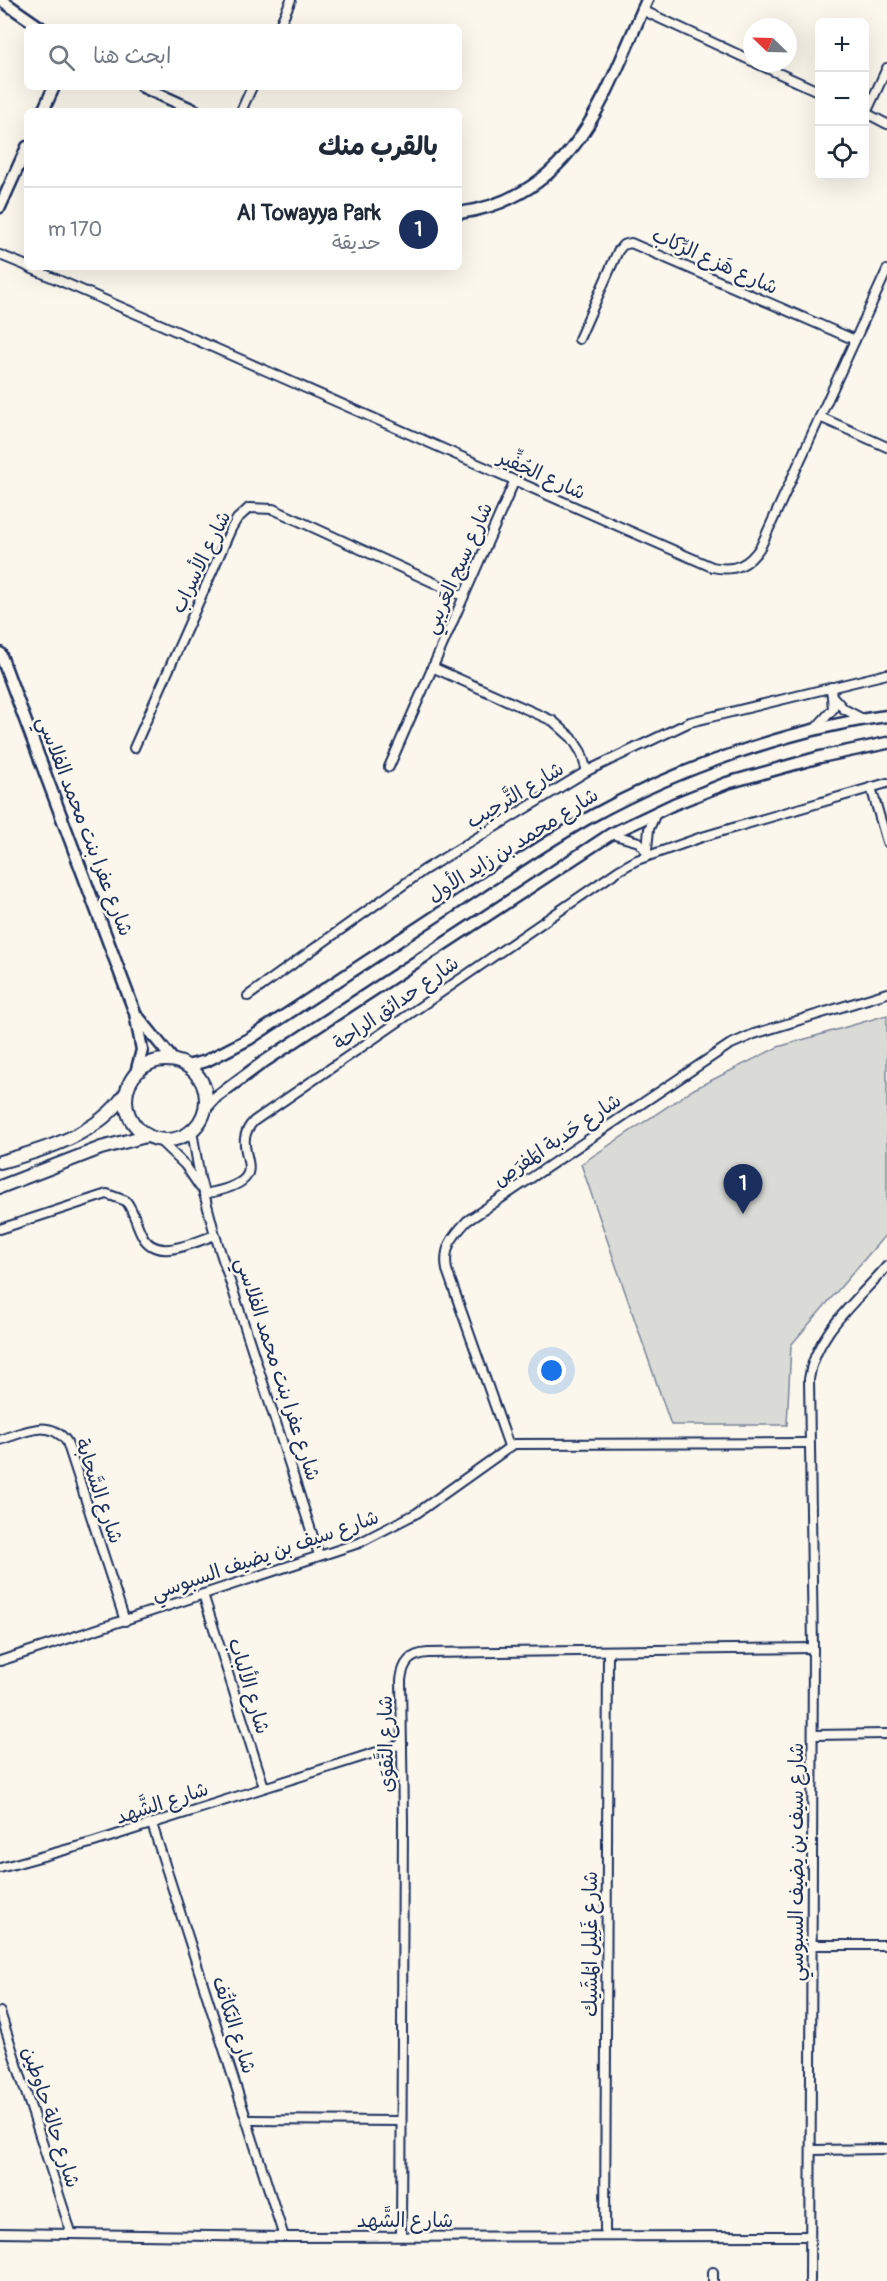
<!DOCTYPE html>
<html lang="ar">
<head>
<meta charset="utf-8">
<style>
  :root { --surface:#fff; --page:#f2f2f3; --text:#1f2937; --muted:#747a83; --line:#e0e1e3; --accent:#1b2f5e }
  body { margin:0; font-family:Pangolin,"Playpen Sans Arabic",sans-serif; background:var(--page); color:var(--text); direction:rtl }
  .controls { position:absolute; right:18px; top:18px; display:grid; overflow:hidden; border-radius:9px; box-shadow:0 6px 24px #0002 }
  .controls button { width:54px; height:54px; display:grid; place-items:center; padding:0; border:0; border-bottom:2px solid var(--line); background:var(--surface); color:var(--text); font:30px sans-serif }
  .compass { position:absolute; left:743px; top:18px; width:54px; height:54px; border-radius:50%; background:var(--surface); box-shadow:0 6px 24px #0002; rotate:293deg }
  .you { position:absolute; left:552px; top:1371px; width:21px; height:21px; margin:-15px; border:4px solid #fff; border-radius:50%; background:#1a73e8; box-shadow:0 0 0 9px #1a73e833 }
  .badge { display:grid; place-items:center; width:39px; height:39px; border-radius:50%; background:var(--accent); color:#fff; font-size:20px; font-weight:700 }
  .pin { position:absolute; translate:-50% -50px; filter:drop-shadow(0 2px 3px #0008) }
  .pin::after { content:''; position:absolute; top:32px; width:21px; height:18px; background:inherit; clip-path:polygon(0 0,100% 0,50% 100%) }
  .list { margin:0; padding:0; list-style:none }
  h2 { display:flex; justify-content:space-between; align-items:center; height:78px; margin:0; padding:0 24px; font-size:26px }
  h2 small { font-size:20px; font-weight:400; color:var(--muted) }
  .list li { display:grid; grid-template-columns:39px 1fr auto; gap:18px; align-items:center; box-sizing:border-box; height:84px; padding:0 24px; border-top:2px solid var(--line) }
  .list b { display:block; font-size:22px; white-space:nowrap }
  .list p { margin:0; font-size:20px; white-space:nowrap; color:var(--muted) }
  .list em { font-size:20px; font-style:normal; color:var(--muted) }
  .icon { flex:none; width:33px; height:33px; fill:none; stroke:currentColor; stroke-width:2; stroke-linecap:round; stroke-linejoin:round }
  .map { position:relative; flex:none; width:887px; height:2281px; overflow:hidden; direction:ltr }
  .search { position:absolute; background:var(--surface); box-shadow:0 6px 24px #0002; left:24px; top:24px; width:438px; height:66px; display:flex; align-items:center; gap:15px; box-sizing:border-box; padding:0 21px; border-radius:9px; color:var(--muted); font-size:22px }
  .panel { position:absolute; background:var(--surface); box-shadow:0 6px 24px #0002; left:24px; top:108px; width:438px; height:162px; border-radius:9px; direction:rtl }
  .map>svg:first-child { display:block }
  .green { fill:#dadad7; stroke:#7a849a; stroke-width:1.5 }
  .lines { fill:none; stroke-linecap:round; stroke-linejoin:round }
  .street-casing { stroke:#1b2f5e; stroke-width:12 }
  .secondary-casing { stroke:#1b2f5e; stroke-width:15 }
  .primary-casing { stroke:#1b2f5e; stroke-width:16 }
  .street { stroke:#fbf7ec; stroke-width:8 }
  .secondary { stroke:#fbf7ec; stroke-width:10 }
  .primary { stroke:#fbf7ec; stroke-width:12 }
  .labels { text-anchor:middle; dominant-baseline:central; stroke-width:5; stroke-linejoin:round; paint-order:stroke }
  .street-label { font-size:20px; fill:#1b2f5e; stroke:#fbf7ec }
</style>
</head>
<body>
<div class="map">
<svg width="887" height="2281" viewBox="0 0 887 2281">
  <rect width="100%" height="100%" fill="#fbf7ec"/>
  <filter id="ink" filterUnits="userSpaceOnUse"><feTurbulence type="fractalNoise" baseFrequency=".0167" numOctaves="2"/><feDisplacementMap in="SourceGraphic" scale="12" xChannelSelector="R" yChannelSelector="G"/><feConvolveMatrix kernelMatrix="1 2 1 2 8 2 1 2 1" color-interpolation-filters="sRGB"/></filter>
  <g filter="url(#ink)">
    <polygon class="green" points="887,1015 887,1233 791,1345 787,1425 671,1425 581,1164 694,1089 778,1047"/>
    <g class="lines">
      <defs>
        <g id="street">
          <polyline points="642,10 752,61"/>
          <polyline points="279,27 291,0"/>
          <polyline points="756,63 820,92"/>
          <polyline points="241,111 252,87"/>
          <polyline points="864,112 887,124"/>
          <polyline points="866,113 887,68"/>
          <polyline points="0,255 27,266"/>
          <path d="M28,267C257,365 484,468 712,567C735,572 749,565 761,546L887,270"/>
          <polyline points="579,339 618,251 623,245 631,243 855,340"/>
          <polyline points="820,417 887,447"/>
          <polyline points="432,667 553,721 572,738 581,752 587,771"/>
          <polyline points="833,697 844,709 863,719"/>
          <polyline points="815,729 833,709 831,687"/>
          <polyline points="134,748 231,529 237,519 249,508 273,509 463,596"/>
          <polyline points="389,767 514,482"/>
          <polyline points="871,787 887,842"/>
          <polyline points="611,834 639,842 649,855"/>
          <polyline points="647,849 649,829 657,811"/>
          <polyline points="248,996 424,870 587,771 690,722 887,674"/>
          <polyline points="192,1131 200,1178 215,1235 319,1555"/>
          <polyline points="160,1141 185,1165 200,1187"/>
          <path d="M204,1194C287,1179 223,1152 254,1121L619,870L637,860L702,837L887,783"/>
          <path d="M0,1229L107,1194L126,1201C134,1211 136,1224 142,1235C156,1263 194,1242 215,1235"/>
          <path d="M0,1440C24,1432 50,1418 67,1442L125,1621"/>
          <path d="M509,1446L447,1270C443,1248 452,1237 467,1221L729,1045L754,1034L887,993"/>
          <polyline points="203,1594 264,1787"/>
          <polyline points="0,1661 359,1543 417,1513 514,1444 809,1443"/>
          <polyline points="813,1735 887,1734"/>
          <polyline points="152,1824 284,2237"/>
          <polyline points="0,1868 94,1842 402,1744"/>
          <polyline points="813,1945 887,1945"/>
          <polyline points="0,2012 71,2232"/>
          <polyline points="247,2120 401,2121"/>
          <polyline points="812,2150 887,2149"/>
          <polyline points="0,2233 284,2237 810,2236"/>
          <path d="M401,2236L403,1821L401,1680C403,1663 410,1654 428,1653L813,1648"/>
          <polyline points="605,2236 608,1652"/>
          <polyline points="713,2272 713,2281"/>
          <path d="M810,2281L813,1648L809,1379C815,1333 858,1300 887,1266"/>
        </g>
        <g id="secondary">
          <polyline points="1,0 40,27"/>
          <polyline points="143,87 196,111"/>
          <polyline points="43,111 54,87"/>
          <polyline points="0,207 27,147"/>
          <path d="M459,213C576,197 605,94 647,0"/>
          <polyline points="0,653 135,1013 142,1050 136,1073"/>
          <polyline points="139,1018 174,1061"/>
          <path d="M187,1066L206,1061L249,1039C312,997 376,956 439,914C489,881 539,846 592,816C675,770 792,728 887,716"/>
          <polyline points="205,1109 216,1097 262,1063 611,834 674,804 727,783 820,757 887,743"/>
        </g>
        <g id="primary">
          <circle cx="166" cy="1100" r="40"/>
          <path d="M0,1162C44,1150 99,1134 125,1094"/>
          <polyline points="0,1187 101,1148 146,1136"/>
        </g>
      </defs>
      <use href="#street" class="street-casing"/>
      <use href="#secondary" class="secondary-casing"/>
      <use href="#primary" class="primary-casing"/>
      <use href="#street" class="street"/>
      <use href="#secondary" class="secondary"/>
      <use href="#primary" class="primary"/>
    </g>
  </g>
  <g class="labels">
    <g class="street-label">
      <text transform="translate(715 261) rotate(24)">شارع هَزع الرِّكاب</text>
      <text transform="translate(542 475) rotate(24)">شارع الجُفِّير</text>
      <text transform="translate(201 562) rotate(-64)">شارع الأسراب</text>
      <text transform="translate(458 568) rotate(-66)">شارع سيح العَريبي</text>
      <text transform="translate(515 795) rotate(-31)">شارع التَّرحِيب</text>
      <text transform="translate(85 826) rotate(69)">شارع عفرا بنت محمد الفلاسي</text>
      <text transform="translate(513 845) rotate(-32)">شارع محمد بن زايد الأول</text>
      <text transform="translate(396 1003) rotate(-35)">شارع حدائق الراحة</text>
      <text transform="translate(557 1140) rotate(-34)">شارع حَدبة المَفرَص</text>
      <text transform="translate(278 1369) rotate(72)">شارع عفرا بنت محمد الفلاسي</text>
      <text transform="translate(99 1491) rotate(71)">شارع السَّحابة</text>
      <text transform="translate(265 1555) rotate(-19)">شارع سيف بن يضيف السبوسي</text>
      <text transform="translate(249 1686) rotate(73)">شارع الألباب</text>
      <text transform="translate(386 1744) rotate(-91)">شارع التَّقوَى</text>
      <text transform="translate(162 1803) rotate(-18)">شارع الشَّهد</text>
      <text transform="translate(796 1862) rotate(-90)">شارع سيف بن يضيف السبوسي</text>
      <text transform="translate(590 1944) rotate(-90)">شارع غَلِيل المُشَيك</text>
      <text transform="translate(234 2025) rotate(72)">شارع التَكاتُف</text>
      <text transform="translate(51 2117) rotate(72)">شارع حالة حاوطين</text>
      <text x="405" y="2220">شارع الشَّهد</text>
    </g>
  </g>
</svg>
<div class="controls">
<button>+</button>
<button>−</button>
<button><svg class="icon" aria-label="locate" viewBox="0 0 24 24"><circle cx="12" cy="12" r="6"/><path d="M12 2v4M12 18v4M2 12h4M18 12h4"/></svg></button>
</div>
<svg class="compass" viewBox="-18 -18 36 36"><path d="M0-13l5 13h-10z" fill="#e53935"/><path d="M0 13l5-13h-10z" fill="#747a83"/></svg>
<div class="you"></div>
<div class="pin badge" style="left:743px;top:1214px">1</div>
<div class="search"><svg class="icon" aria-label="search" viewBox="0 0 24 24"><circle cx="10" cy="10" r="6"/><path d="M15 15l6 6"/></svg>ابحث هنا</div>
<section class="panel">
<h2>بالقرب منك<small></small></h2>
<ul class="list">
<li><span class="badge">1</span><div><b>Al Towayya Park</b><p>حديقة</p></div><em>170 m</em></li>
</ul>
</section>
</div>
</body>
</html>
